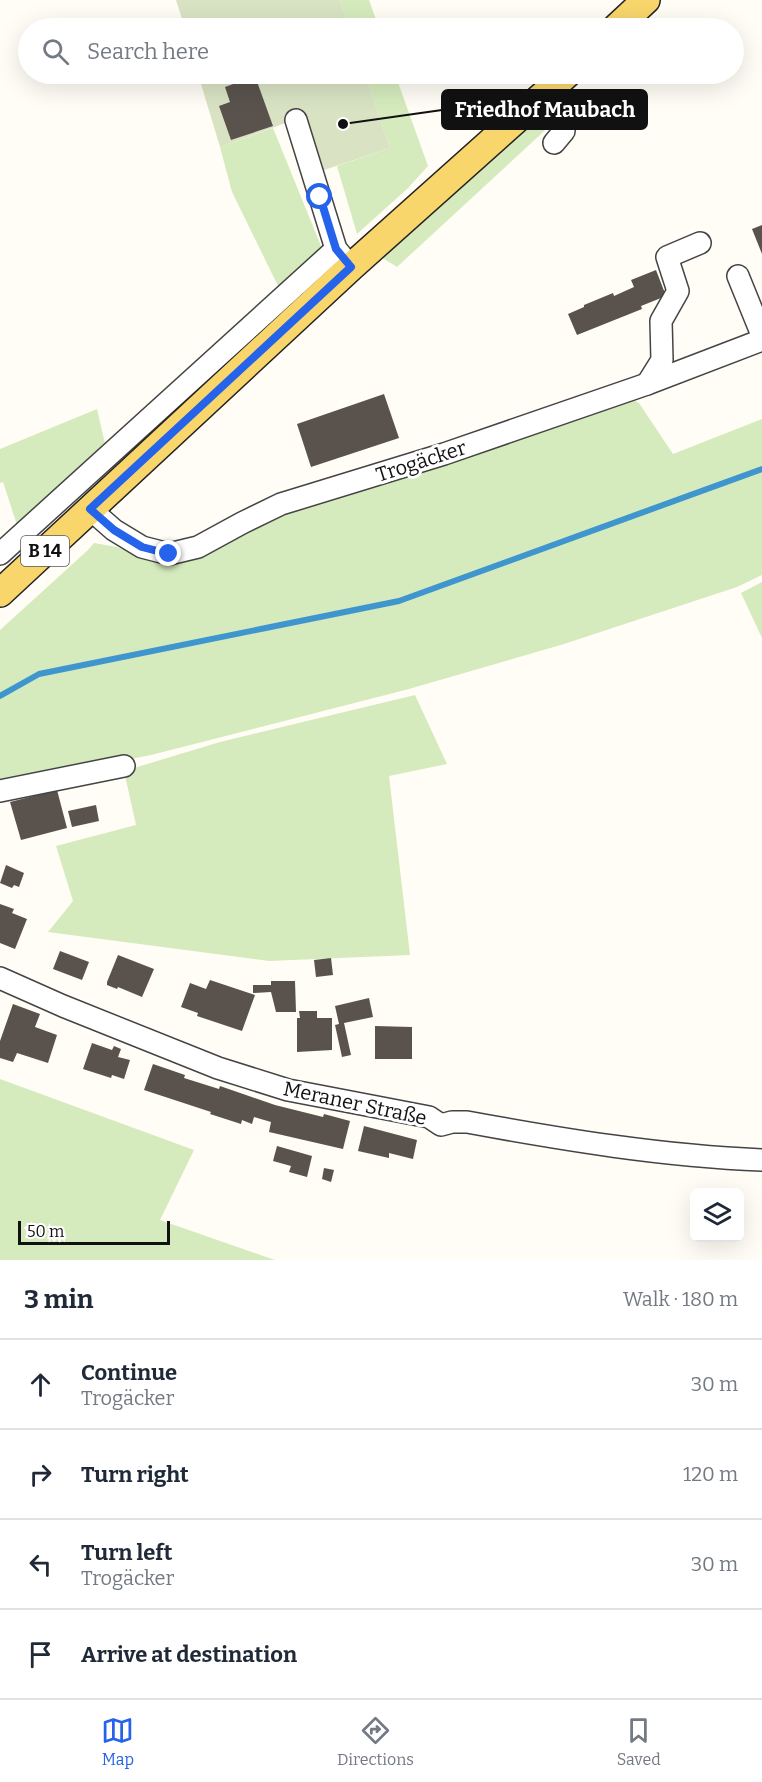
<!DOCTYPE html>
<html lang="en">
<head>
<meta charset="utf-8">
<style>
  :root { --surface:#fff; --page:#f6f6f7; --text:#1f2937; --muted:#747a83; --line:#e0e1e3; --accent:#2563eb }
  body { margin:0; font-family:Bitter,serif; background:var(--page); color:var(--text) }
  .controls { position:absolute; right:18px; bottom:18px; display:grid; overflow:hidden; border-radius:9px; box-shadow:0 6px 24px #0002 }
  .controls button { width:54px; height:54px; display:grid; place-items:center; padding:0; border:0; border-bottom:2px solid var(--line); background:var(--surface); color:var(--text); font:30px sans-serif }
  .scale { position:absolute; left:18px; bottom:15px; width:152px; box-sizing:border-box; padding-left:6px; border:3px solid #111; border-top:0; font-size:16px; line-height:21px; white-space:nowrap; color:#111; -webkit-text-stroke:4px #fff; paint-order:stroke }
  .stop { position:absolute; width:18px; height:18px; margin:-14px; border:4px solid #2563eb; border-radius:50%; background:#fff }
  .stop.end { background:#2563eb; border-color:#fff; box-shadow:0 2px 6px #0008 }
  .list { margin:0; padding:0; list-style:none }
  h2 { display:flex; justify-content:space-between; align-items:center; height:78px; margin:0; padding:0 24px; font-size:26px }
  h2 small { font-size:20px; font-weight:400; color:var(--muted) }
  .list li { display:grid; grid-template-columns:39px 1fr auto; gap:18px; align-items:center; box-sizing:border-box; height:90px; padding:0 24px; border-top:2px solid var(--line) }
  .list b { display:block; font-size:22px; white-space:nowrap }
  .list p { margin:0; font-size:20px; white-space:nowrap; color:var(--muted) }
  .list em { font-size:20px; font-style:normal; color:var(--muted) }
  .icon { flex:none; width:33px; height:33px; fill:none; stroke:currentColor; stroke-width:2; stroke-linecap:round; stroke-linejoin:round }
  .map { position:relative; flex:none; width:762px; height:1260px; overflow:hidden }
  .search { position:absolute; background:var(--surface); box-shadow:0 6px 24px #0002; left:18px; right:18px; top:18px; height:66px; display:flex; align-items:center; gap:15px; box-sizing:border-box; padding:0 21px; border-radius:33px; color:var(--muted); font-size:22px }
  .sheet { height:438px; background:var(--surface) }
  nav { display:flex; justify-content:space-around; align-items:center; box-sizing:border-box; height:84px; border-top:2px solid var(--line); background:var(--surface); font-size:16px; color:var(--muted) }
  nav a { display:grid; justify-items:center; gap:3px }
  nav .on { color:var(--accent) }
  .map>svg:first-child { display:block }
  .green { fill:#d5ebbd }
  .cemetery { fill:#d9e3c4 }
  .lines { fill:none; stroke-linecap:round; stroke-linejoin:round }
  .stream { stroke:#3f96cf; stroke-width:6 }
  .building { fill:#5a524d }
  .minor-casing { stroke:#444; stroke-width:24 }
  .major-casing { stroke:#222; stroke-width:30 }
  .minor { stroke:#fff; stroke-width:21 }
  .major { stroke:#f9d66b; stroke-width:27 }
  .route { stroke:#2563eb; stroke-width:8 }
  .labels { text-anchor:middle; dominant-baseline:central; stroke-width:6; stroke-linejoin:round; paint-order:stroke }
  .shield { fill:#fff; stroke:#585858; stroke-width:1.5 }
  .shield-label { font-size:18px; font-weight:bold; fill:#111 }
  .street-label { font-size:20px; fill:#111; stroke:#fff }
  .leader { fill:none; stroke:#111; stroke-width:2 }
  .callout-dot { fill:#111; stroke:#fff; stroke-width:2 }
  .callout { fill:#111; stroke:#111; stroke-width:2 }
  .callout-label { font-size:21px; text-anchor:middle; font-weight:bold; fill:#fff }
</style>
</head>
<body>
<div class="map">
<svg width="762" height="1260" viewBox="0 0 762 1260">
  <rect width="100%" height="100%" fill="#fffdf5"/>
  <g class="green">
    <polygon points="340,0 369,0 379,28 350,28"/>
    <polygon points="365,74 395,74 428,166 408,188 357,234 337,166 390,148"/>
    <polygon points="538,116 554,122 397,267 381,257"/>
    <polygon points="273,128 321,246 281,292 232,192 220,147"/>
    <polygon points="629,397 639,403 673,454 762,419 762,575 737,587 564,644 409,689 151,755 0,785 0,630 88,550 94,543 117,547 153,562 170,563 272,516"/>
    <polygon points="97,409 106,448 19,531 3,482 0,483 0,449"/>
    <polygon points="762,582 762,638 741,593"/>
    <polygon points="415,695 447,764 389,776 410,955 269,961 48,932 73,901 56,846 136,825 124,771 220,742"/>
    <polygon points="0,1079 194,1150 160,1220 275,1260 0,1260"/>
  </g>
  <g class="cemetery">
    <polygon points="176,0 340,0 350,28 185,28"/>
    <polygon points="198,74 365,74 390,148 321,171 302,117 220,147"/>
  </g>
  <g class="lines">
    <polyline class="stream" points="0,696 39,674 399,601 762,469"/>
  </g>
  <g class="building">
    <polygon points="255,76 273,126 231,140 219,106 230,102 225,87"/>
    <polygon points="762,225 762,254 752,229"/>
    <polygon points="656,270 666,296 641,306 642,309 577,335 568,314 584,307 584,305 613,293 614,296 634,287 631,280"/>
    <polygon points="384,394 399,438 311,467 297,424"/>
    <polygon points="57,790 67,828 21,840 10,802"/>
    <polygon points="96,805 99,821 72,827 68,811"/>
    <polygon points="6,865 24,873 19,887 14,885 12,888 0,883"/>
    <polygon points="0,904 14,909 12,913 27,919 15,949 0,943"/>
    <polygon points="60,951 89,962 82,980 53,969"/>
    <polygon points="118,955 154,969 142,997 118,987 117,989 107,985 107,982"/>
    <polygon points="331,958 333,975 316,977 314,960"/>
    <polygon points="210,980 255,995 242,1031 197,1016 198,1013 181,1007 190,983 206,989"/>
    <polygon points="271,981 295,981 296,1012 276,1012 271,992 253,993 253,985 271,985"/>
    <polygon points="369,998 373,1017 344,1023 351,1055 342,1057 335,1025 339,1024 335,1006"/>
    <polygon points="13,1004 40,1014 35,1027 57,1035 48,1063 17,1053 13,1062 0,1058 0,1041"/>
    <polygon points="299,1011 317,1011 317,1018 332,1018 332,1050 297,1052 297,1018 300,1018"/>
    <polygon points="375,1026 412,1027 412,1059 375,1059"/>
    <polygon points="92,1043 112,1050 114,1046 121,1049 118,1057 130,1060 124,1079 112,1075 111,1078 83,1069"/>
    <polygon points="153,1064 185,1075 184,1078 219,1089 220,1086 275,1105 323,1117 324,1114 350,1121 343,1149 269,1132 271,1122 254,1117 252,1124 242,1120 241,1124 210,1114 211,1112 144,1090"/>
    <polygon points="364,1126 417,1140 413,1159 389,1153 389,1158 358,1151"/>
    <polygon points="277,1146 312,1156 307,1177 289,1172 291,1166 273,1161"/>
    <polygon points="324,1168 334,1170 331,1182 322,1179"/>
  </g>
  <g class="lines">
    <defs>
      <g id="minor">
        <polyline points="540,99 564,123 564,131 554,143"/>
        <polyline points="296,120 336,249 345,260"/>
        <polyline points="738,276 762,335"/>
        <polyline points="647,384 662,360 661,321 678,291 667,257 700,243"/>
        <polyline points="90,509 114,530 142,547 169,554 198,547 242,523 281,504 444,454 647,384 762,340"/>
        <polyline points="0,554 336,249"/>
        <polyline points="0,791 124,766"/>
        <path d="M0,978L63,1006L218,1068L288,1090L429,1117L441,1125L452,1122H467C565,1140 663,1156 762,1160"/>
      </g>
      <g id="major">
        <polyline points="616,28 646,0"/>
        <polyline points="0,593 351,267 567,74"/>
      </g>
    </defs>
    <use href="#minor" class="minor-casing"/>
    <use href="#major" class="major-casing"/>
    <use href="#minor" class="minor"/>
    <use href="#major" class="major"/>
  </g>
  <g class="lines">
    <polyline class="route" points="169,554 142,547 114,530 90,509 351,267 336,249 320,197"/>
  </g>
  <g class="labels">
    <rect class="shield" x="21" y="536" width="48" height="30" rx="4.5"/>
    <g class="shield-label">
      <text x="45" y="551">B 14</text>
    </g>
    <g class="street-label">
      <text transform="translate(421 461) rotate(-18)">Trogäcker</text>
      <text transform="translate(355 1103) rotate(12)">Meraner Straße</text>
    </g>
  </g>
  <path class="leader" d="M343 124L442 110"/>
  <circle class="callout-dot" cx="343" cy="124" r="6"/>
  <rect class="callout" x="442" y="90" width="205" height="39" rx="6"/>
  <g class="callout-label">
    <text x="545" y="117">Friedhof Maubach</text>
  </g>
</svg>
<div class="controls">
<button><svg class="icon" aria-label="layers" viewBox="0 0 24 24"><path d="M12 4l9 5-9 5-9-5zM3 14l9 5 9-5"/></svg></button>
</div>
<div class="scale">50 m</div>
<div class="stop" style="left:320px;top:197px"></div>
<div class="stop end" style="left:169px;top:554px"></div>
<div class="search"><svg class="icon" aria-label="search" viewBox="0 0 24 24"><circle cx="10" cy="10" r="6"/><path d="M15 15l6 6"/></svg>Search here</div>
</div>
<section class="sheet">
<h2>3 min<small>Walk · 180 m</small></h2>
<ul class="list">
<li><svg class="icon" aria-label="ahead" viewBox="0 0 24 24"><path d="M12 20V5M6 11l6-6 6 6"/></svg><div><b>Continue</b><p>Trogäcker</p></div><em>30 m</em></li>
<li><svg class="icon" aria-label="right" viewBox="0 0 24 24"><path d="M7 20v-9h11M14 6l5 5-5 5"/></svg><div><b>Turn right</b></div><em>120 m</em></li>
<li><svg class="icon" aria-label="left" viewBox="0 0 24 24"><path d="M17 20v-9H6M10 6l-5 5 5 5"/></svg><div><b>Turn left</b><p>Trogäcker</p></div><em>30 m</em></li>
<li><svg class="icon" aria-label="arrive" viewBox="0 0 24 24"><path d="M6 21V4h12l-3 4 3 4H6"/></svg><div><b>Arrive at destination</b></div></li>
</ul>
</section>
<nav>
<a class="on"><svg class="icon" aria-label="map" viewBox="0 0 24 24"><path d="M3 6l6-2 6 2 6-2v14l-6 2-6-2-6 2zM9 4v14M15 6v14"/></svg>Map</a>
<a><svg class="icon" aria-label="directions" viewBox="0 0 24 24"><path d="M12 3l9 9-9 9-9-9zM9 14v-3h6M13 9l2 2-2 2"/></svg>Directions</a>
<a><svg class="icon" aria-label="saved" viewBox="0 0 24 24"><path d="M7 4h10v16l-5-4-5 4z"/></svg>Saved</a>
</nav>
</body>
</html>
